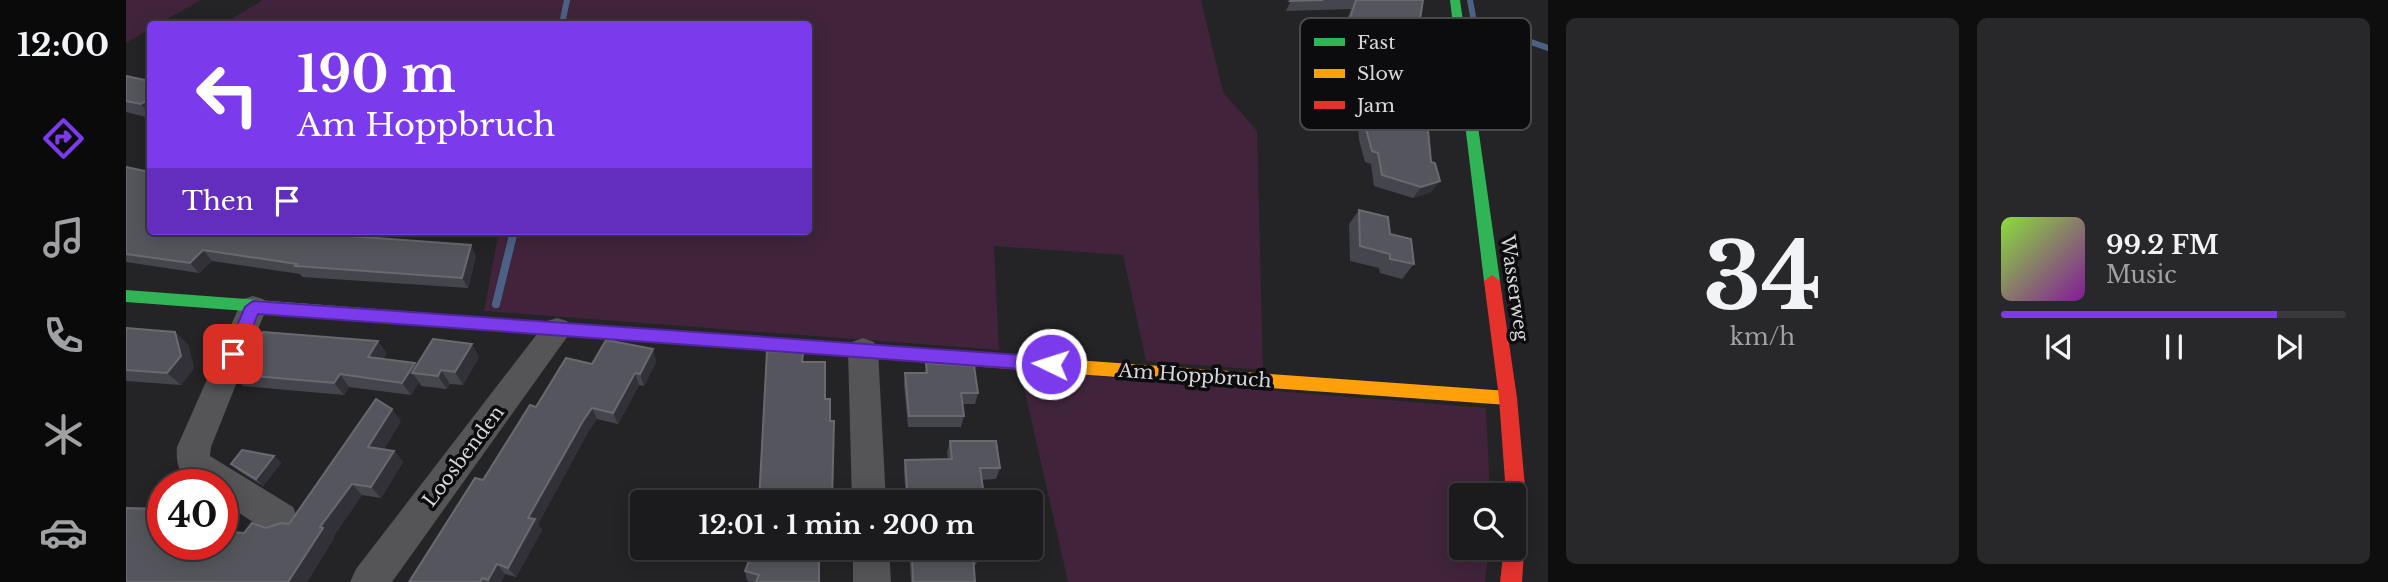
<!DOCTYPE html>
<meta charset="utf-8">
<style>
:root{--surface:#1b1a1c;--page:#282729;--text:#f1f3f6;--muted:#a0a1a3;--line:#39383b;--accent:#7c3aed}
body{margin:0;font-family:"Libre Baskerville",serif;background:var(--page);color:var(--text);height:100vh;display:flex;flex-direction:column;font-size:26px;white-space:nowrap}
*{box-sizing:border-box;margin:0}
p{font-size:23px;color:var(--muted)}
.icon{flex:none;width:38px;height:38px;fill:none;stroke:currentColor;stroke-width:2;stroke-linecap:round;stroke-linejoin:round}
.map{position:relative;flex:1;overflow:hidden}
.panel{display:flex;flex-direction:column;gap:18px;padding:18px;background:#0f0e0f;width:840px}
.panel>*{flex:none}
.guide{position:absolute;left:21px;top:21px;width:665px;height:214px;border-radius:7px;box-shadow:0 4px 18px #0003,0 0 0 2px var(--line);background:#7c3aed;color:#fff;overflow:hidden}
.buttons{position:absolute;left:1323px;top:483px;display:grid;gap:14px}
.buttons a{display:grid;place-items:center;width:77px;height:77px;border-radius:7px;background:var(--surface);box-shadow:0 4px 18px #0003,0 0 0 2px var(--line);font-size:35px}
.speed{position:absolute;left:21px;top:469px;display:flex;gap:14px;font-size:35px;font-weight:700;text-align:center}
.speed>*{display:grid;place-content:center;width:91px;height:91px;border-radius:50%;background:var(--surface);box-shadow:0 4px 18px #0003,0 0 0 2px var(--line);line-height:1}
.speed .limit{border:10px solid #d22;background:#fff;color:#111}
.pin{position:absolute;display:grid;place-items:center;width:60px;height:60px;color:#fff;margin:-30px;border-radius:14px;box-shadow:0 4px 10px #0006}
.me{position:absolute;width:77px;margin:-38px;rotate:274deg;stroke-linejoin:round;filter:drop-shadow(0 0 5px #0008)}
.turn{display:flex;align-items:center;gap:24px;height:147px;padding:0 35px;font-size:32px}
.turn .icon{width:91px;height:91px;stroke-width:2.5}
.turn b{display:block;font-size:49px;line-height:60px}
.then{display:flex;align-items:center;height:66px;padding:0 35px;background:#0003;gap:14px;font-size:26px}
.panel .widget{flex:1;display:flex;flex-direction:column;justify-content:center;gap:10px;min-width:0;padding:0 24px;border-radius:10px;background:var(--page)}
.panel .dial{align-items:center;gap:0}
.dial b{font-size:91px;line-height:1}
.song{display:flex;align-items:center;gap:21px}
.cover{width:84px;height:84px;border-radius:10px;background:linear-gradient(135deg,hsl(90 70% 55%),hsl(290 70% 35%))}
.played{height:7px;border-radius:4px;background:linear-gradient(90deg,var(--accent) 80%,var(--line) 80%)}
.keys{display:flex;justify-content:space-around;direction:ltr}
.panel .tiles{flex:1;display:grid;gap:18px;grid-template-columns:repeat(2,1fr)}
.trip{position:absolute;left:504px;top:490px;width:413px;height:70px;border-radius:7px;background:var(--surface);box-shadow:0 4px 18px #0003,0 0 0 2px var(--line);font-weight:700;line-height:70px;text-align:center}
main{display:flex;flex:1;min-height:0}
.dock{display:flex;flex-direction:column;width:126px;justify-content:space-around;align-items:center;background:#0b0a0b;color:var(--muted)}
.dock .icon{width:49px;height:49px}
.dock .selected{color:var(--accent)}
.dock b{font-size:32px;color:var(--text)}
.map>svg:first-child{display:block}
.green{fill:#41243b}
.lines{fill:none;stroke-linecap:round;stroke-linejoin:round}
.stream-far1{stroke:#4b6285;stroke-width:6}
.stream{stroke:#4b6285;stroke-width:8}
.street{fill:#555456;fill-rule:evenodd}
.fast{fill:#30b455;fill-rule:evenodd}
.slow{fill:#ff9f0a;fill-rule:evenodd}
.jam{fill:#e5322d;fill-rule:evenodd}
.wall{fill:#45454e}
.shaded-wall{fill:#313137}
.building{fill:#55555d;stroke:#696970;stroke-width:2}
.route{fill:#7c3aed;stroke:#51269a;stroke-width:2}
.labels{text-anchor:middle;stroke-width:7;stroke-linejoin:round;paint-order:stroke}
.street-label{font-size:19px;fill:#d8d8da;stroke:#0c0c0e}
.key{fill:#0c0c0e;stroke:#49494b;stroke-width:2}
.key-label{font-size:19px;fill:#d8d8da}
</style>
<main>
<nav class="dock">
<b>12:00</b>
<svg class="icon selected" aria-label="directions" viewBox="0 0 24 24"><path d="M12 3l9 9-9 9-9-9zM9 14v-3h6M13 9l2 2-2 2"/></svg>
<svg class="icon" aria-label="music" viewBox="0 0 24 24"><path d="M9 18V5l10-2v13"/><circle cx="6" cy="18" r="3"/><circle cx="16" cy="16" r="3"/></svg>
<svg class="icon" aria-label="phone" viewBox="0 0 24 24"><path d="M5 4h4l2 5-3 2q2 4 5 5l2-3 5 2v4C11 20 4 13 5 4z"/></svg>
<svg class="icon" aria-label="climate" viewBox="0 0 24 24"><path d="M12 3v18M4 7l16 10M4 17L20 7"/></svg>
<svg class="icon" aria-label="car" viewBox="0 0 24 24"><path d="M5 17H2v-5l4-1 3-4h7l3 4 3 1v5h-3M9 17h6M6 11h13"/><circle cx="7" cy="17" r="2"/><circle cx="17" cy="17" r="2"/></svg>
</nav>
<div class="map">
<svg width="1422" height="582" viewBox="0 0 1422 582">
<rect width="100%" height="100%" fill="#242325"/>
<g class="green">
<polygon points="0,0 75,0 32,24 24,24 24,29 0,43"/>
<polygon points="137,0 1075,0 1097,92 1131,131 1137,370 1020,361 997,255 868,246 873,350 358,311 373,231 682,231 682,24 97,24"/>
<polygon points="894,370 1360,408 1364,495 1335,495 1335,548 1363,548 1359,582 942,582"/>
</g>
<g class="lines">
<g class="stream-far1">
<polyline points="1344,0 1348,22 1422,48"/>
<polyline points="436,24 441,0"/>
</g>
<polyline class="stream" points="370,304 388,231"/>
<g class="street">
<path d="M127,296l10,3 4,8 -56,140 -1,9 83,51 5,12 -5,12 -13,5 -13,-5 -45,-29v-17c-28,0 -48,-4 -45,-38l62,-140 4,-8z"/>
<polygon points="431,318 441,321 446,329 441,337 266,582 224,582 230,569 421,321"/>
<polygon points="737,338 748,342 752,350 760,502 726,502 722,350 726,342"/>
<polygon points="727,548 763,548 765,582 727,582"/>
</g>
<g class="fast">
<polygon points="1324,0 1334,0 1374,281 1366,287 1358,281"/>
<polygon points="0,290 463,325 469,326 471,331 469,336 463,337 0,302"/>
</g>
<polygon class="slow" points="921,358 1382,391 1388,393 1391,398 1388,403 1382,405 921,372 915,370 912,365 915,360"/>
<g class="jam">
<polygon points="1366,275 1374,281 1391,398 1401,509 1396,582 1374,582 1378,548 1388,548 1388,495 1380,495 1373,398 1358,281"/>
<polygon points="463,325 921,358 927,360 930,365 927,370 921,372 463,337 457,336 455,331 457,326"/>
</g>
</g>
<g class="wall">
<polygon points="1165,0 1297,0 1288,58 1316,112 1309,123 1301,121 1305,162 1314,181 1305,192 1287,198 1248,186 1245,164 1239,162 1233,140 1230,101 1231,79 1228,78 1231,35 1217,31 1225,9 1160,11"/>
<polygon points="0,76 24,81 24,118 0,112"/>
<polygon points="0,167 24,231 187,231 185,233 350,256 342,288 176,277 174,274 86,261 73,273 0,262"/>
<polygon points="1233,210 1264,234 1288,264 1276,279 1254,273 1253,268 1224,261 1223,224"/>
<polygon points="0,328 49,332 62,345 68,368 55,385 0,381"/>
<polygon points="527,349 530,362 518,386 513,385 492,424 471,419 462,432 412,524 416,530 390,577 379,574 375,582 283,582 410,407 466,364"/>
<polygon points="261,353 257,359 289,363 291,365 353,357 337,385 324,384 321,389 295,386 293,382 285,395 223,387 218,395 117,386 105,374"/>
<polygon points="800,363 852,393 849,404 836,404 838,416 835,427 782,427 778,385 779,373 799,373"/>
<polygon points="275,421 258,449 268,451 277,462 255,498 236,495 207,537 208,538 181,582 0,582 37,544 118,533 163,524"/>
<polygon points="824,441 874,468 870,479 855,480 859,502 780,502 778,471 779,460 822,459 821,452"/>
<polygon points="148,456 155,463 137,486 113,471 105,464"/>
<polygon points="783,548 852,548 853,555 850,565 848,565 849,582 785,582"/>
<polygon points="619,571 693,582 626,582 621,581"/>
</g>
<g class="shaded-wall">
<polygon points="24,98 24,116 15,104"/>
<polygon points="1314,181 1305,192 1287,198 1295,187"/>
<polygon points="169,231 187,231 175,242 168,232"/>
<polygon points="345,245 350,256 342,288 336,278"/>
<polygon points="77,250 86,261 73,273 64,263"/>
<polygon points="49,332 62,345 68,368 55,385 41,373"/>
<polygon points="252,341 261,353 251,369 242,357"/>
<polygon points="346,344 353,357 337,385 329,372"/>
<polygon points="527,349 530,362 518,386 514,374"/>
<polygon points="289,363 296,374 286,373 293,382 285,395 276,383"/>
<polygon points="315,370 324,384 321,389 312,376"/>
<polygon points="509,373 513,385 492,424 487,413"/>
<polygon points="214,374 223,387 218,395 208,383"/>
<polygon points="466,408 471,419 462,432 412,524 416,530 390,577 382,568 402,518 457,421"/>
<polygon points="266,409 275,421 252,459 242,447"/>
<polygon points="268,451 277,462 255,498 245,487"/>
<polygon points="148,456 155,463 137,486 130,479"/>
<polygon points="226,484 236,495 207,537 208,538 181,582 162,582 194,527"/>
<polygon points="371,564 379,574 375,582 364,582 362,580"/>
</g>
<g class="building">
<polygon points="1165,0 1197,0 1164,1"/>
<polygon points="1230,0 1297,0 1288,58 1293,59 1294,68 1312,72 1314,85 1316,112 1300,108 1305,162 1309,163 1314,181 1295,187 1256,175 1252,153 1246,151 1240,129 1236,91 1237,68 1234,67 1236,24 1223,21"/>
<polygon points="0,76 24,81 24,98 15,104 0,101"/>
<polygon points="0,167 24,172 24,231 169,231 168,232 345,245 336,278 169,266 171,264 77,250 64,263 0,254"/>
<polygon points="1233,210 1262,217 1264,234 1285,239 1288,264 1264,259 1264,254 1234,246"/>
<polygon points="0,328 49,332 55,356 41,373 0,370"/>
<polygon points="137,332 252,341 242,357 289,363 276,383 214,374 208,383 105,374"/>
<polygon points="307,339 346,344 329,372 315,370 312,376 286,373"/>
<polygon points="480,340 527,349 514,374 509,373 487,413 466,408 457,421 402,518 409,519 382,568 371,564 362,580 356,578 354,582 283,582 349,478 357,480 404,405 410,407 440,358 466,364"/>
<polygon points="641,351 677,353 676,362 699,362 699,399 704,399 704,421 708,421 706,502 633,502"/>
<polygon points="800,363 848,366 852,393 835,393 838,416 783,416 779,373 801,373"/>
<polygon points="250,399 266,409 242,447 268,451 245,487 226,484 194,527 197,528 162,582 0,582 0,508 37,509 37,516 32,523 37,524 37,544 96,544 96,531 118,533 126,523 140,528 155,523 163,524"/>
<polygon points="824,441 870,441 874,468 854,468 859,502 782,502 779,460 826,459"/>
<polygon points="116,450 148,456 130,479 105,464"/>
<polygon points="628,548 693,548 693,582 630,582 633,575 619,571"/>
<polygon points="786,548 852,548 853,555 847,555 849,582 787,582"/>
</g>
<polygon class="route" points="127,301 925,357 931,359 934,364 931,369 925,371 132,314 113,359 101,359 99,354 119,307"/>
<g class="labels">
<g class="street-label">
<text transform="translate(1389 288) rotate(82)" y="7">Wasserweg</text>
<text transform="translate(1069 375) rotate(4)" y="7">Am Hoppbruch</text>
<text transform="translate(337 456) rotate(-53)" y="7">Loosbenden</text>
</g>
</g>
<rect x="1174" y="18" width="231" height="112" rx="10" class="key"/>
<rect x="1188" y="38" width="31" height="8" fill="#30b455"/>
<rect x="1188" y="69" width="31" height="9" fill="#ff9f0a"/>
<rect x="1188" y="101" width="31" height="8" fill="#e5322d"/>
<g class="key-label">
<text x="1231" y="49">Fast</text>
<text x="1231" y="80">Slow</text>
<text x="1231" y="112">Jam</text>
</g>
</svg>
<div class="buttons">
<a><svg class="icon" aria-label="search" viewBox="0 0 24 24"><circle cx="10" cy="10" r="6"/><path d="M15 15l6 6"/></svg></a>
</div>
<div class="speed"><div class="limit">40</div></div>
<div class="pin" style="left:107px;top:354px;background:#d93025"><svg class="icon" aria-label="arrive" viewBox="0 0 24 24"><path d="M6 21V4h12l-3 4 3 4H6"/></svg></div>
<svg class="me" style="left:925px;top:364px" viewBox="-20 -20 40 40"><circle r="17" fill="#7c3aed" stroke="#fff" stroke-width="3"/><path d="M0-11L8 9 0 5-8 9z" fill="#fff"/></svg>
<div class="trip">12:01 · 1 min · 200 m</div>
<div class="guide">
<div class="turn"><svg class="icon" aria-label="left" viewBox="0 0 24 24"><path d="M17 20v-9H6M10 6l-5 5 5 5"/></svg><div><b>190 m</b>Am Hoppbruch</div></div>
<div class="then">Then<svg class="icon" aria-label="arrive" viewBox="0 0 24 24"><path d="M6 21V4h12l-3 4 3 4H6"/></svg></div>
</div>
</div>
<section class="panel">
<div class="tiles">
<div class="widget dial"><b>34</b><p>km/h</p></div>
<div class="widget">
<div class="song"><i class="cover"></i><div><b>99.2 FM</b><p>Music</p></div></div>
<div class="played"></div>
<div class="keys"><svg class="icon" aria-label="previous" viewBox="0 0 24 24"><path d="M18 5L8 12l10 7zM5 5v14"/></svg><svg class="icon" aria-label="pause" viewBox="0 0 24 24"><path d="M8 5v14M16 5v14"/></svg><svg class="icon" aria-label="next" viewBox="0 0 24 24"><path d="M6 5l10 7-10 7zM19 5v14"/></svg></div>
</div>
</div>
</section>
</main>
